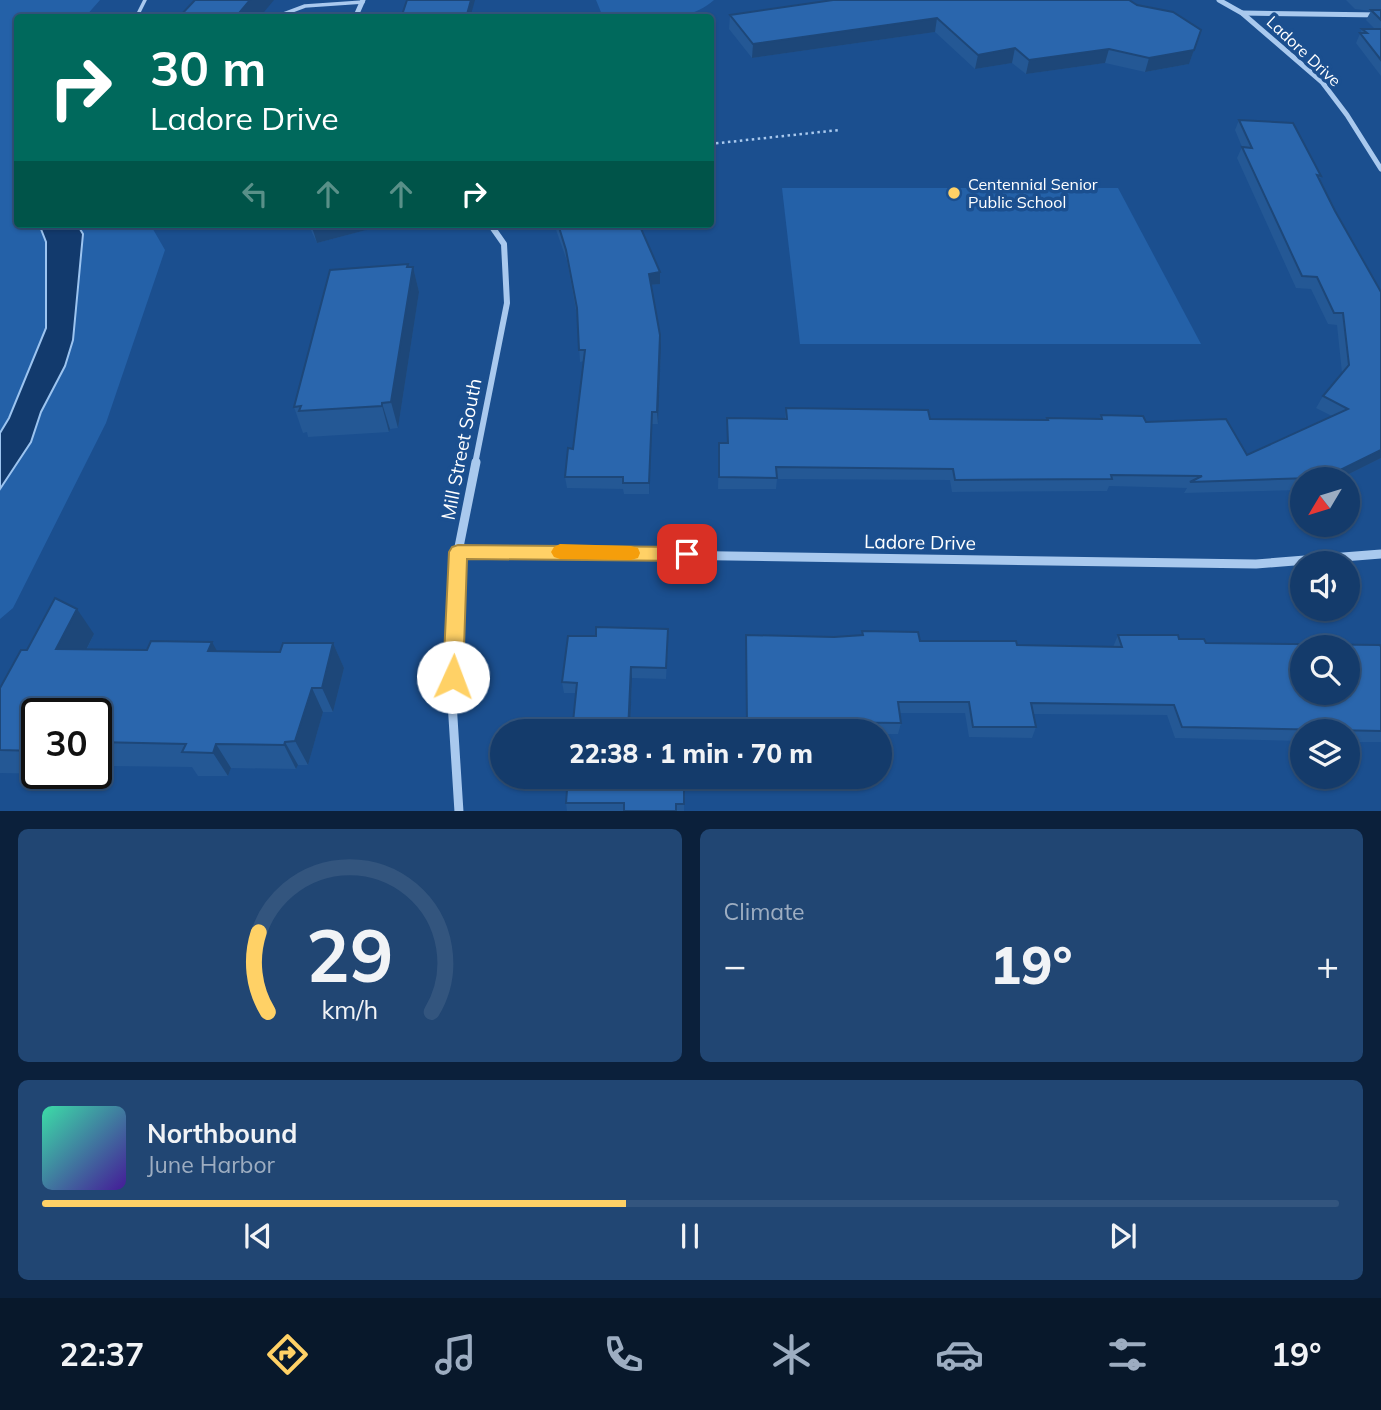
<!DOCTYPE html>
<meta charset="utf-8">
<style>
:root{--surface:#143b6b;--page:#214673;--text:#f1f3f6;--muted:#9dadc1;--line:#33557e;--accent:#ffd166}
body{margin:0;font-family:Mulish,sans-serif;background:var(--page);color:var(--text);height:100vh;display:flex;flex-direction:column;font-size:26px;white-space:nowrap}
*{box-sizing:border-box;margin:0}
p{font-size:23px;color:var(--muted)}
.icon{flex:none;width:38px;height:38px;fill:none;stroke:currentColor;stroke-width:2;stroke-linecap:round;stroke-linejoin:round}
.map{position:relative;height:811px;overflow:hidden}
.details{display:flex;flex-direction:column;gap:18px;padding:18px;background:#0b203b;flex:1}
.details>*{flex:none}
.guide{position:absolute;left:14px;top:14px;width:700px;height:214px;border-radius:7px;box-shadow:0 2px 5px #0004,0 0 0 2px var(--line);background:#00695c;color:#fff;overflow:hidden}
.needle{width:46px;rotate:232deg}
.fabs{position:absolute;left:1290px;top:467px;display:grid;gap:14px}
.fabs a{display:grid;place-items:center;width:70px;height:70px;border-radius:50%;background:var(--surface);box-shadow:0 2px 5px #0004,0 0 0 2px var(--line);font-size:35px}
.speed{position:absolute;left:21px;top:698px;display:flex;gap:14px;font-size:35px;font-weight:700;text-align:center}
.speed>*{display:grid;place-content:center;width:91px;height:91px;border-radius:50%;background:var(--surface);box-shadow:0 2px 5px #0004,0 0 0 2px var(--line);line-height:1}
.speed .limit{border:4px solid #111;border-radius:10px;background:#fff;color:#111}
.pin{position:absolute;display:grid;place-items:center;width:60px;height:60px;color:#fff;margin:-30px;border-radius:14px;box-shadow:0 4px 10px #0006}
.me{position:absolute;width:77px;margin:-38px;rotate:2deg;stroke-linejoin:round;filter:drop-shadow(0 0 5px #0008)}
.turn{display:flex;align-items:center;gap:24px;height:147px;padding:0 21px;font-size:32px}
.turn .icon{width:91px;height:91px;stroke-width:2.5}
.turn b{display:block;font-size:49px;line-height:60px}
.lanes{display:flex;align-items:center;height:66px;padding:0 21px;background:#0003;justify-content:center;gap:35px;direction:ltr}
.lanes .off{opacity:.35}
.big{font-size:52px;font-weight:800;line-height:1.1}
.details .tile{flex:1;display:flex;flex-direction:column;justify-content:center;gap:10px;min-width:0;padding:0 24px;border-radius:10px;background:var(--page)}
.details .dial{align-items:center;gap:0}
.dial svg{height:182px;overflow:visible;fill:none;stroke:var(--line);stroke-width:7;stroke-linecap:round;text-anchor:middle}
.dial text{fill:var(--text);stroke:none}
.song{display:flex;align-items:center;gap:21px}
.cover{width:84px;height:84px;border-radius:10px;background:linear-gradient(135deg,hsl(160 70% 55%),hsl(260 70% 35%))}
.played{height:7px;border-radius:4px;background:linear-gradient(90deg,var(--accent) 45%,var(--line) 45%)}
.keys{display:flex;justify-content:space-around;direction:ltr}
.heat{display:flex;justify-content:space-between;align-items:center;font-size:38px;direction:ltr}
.details .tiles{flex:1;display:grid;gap:18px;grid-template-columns:1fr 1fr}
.tile:last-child{grid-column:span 2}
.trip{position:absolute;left:490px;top:719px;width:402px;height:70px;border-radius:35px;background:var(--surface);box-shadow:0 2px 5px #0004,0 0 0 2px var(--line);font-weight:800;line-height:70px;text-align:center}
.tab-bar{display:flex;height:112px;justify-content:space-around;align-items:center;background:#08182b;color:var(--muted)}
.tab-bar .icon{width:49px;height:49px}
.tab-bar .active{color:var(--accent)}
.tab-bar b{font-size:32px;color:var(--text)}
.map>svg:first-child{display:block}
.green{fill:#2461a8}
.water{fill:#123a6d;stroke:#9cc4f0;stroke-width:2}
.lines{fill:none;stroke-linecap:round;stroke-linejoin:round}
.path{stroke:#a9c9ee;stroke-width:2.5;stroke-dasharray:2.5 3.5;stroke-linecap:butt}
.service{stroke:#a9c9ee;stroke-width:3.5}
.minor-far2{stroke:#a9c9ee;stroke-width:5}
.minor-far1{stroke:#a9c9ee;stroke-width:6}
.minor{stroke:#a9c9ee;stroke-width:9}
.wall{fill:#245895;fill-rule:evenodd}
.shaded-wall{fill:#1d4779}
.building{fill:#2a66ad;stroke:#1d4779;stroke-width:2;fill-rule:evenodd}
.route{fill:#ffd166;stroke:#a68842;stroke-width:2}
.slow{fill:#f59e0b}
.poi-dot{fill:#ffd166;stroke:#1b4f8f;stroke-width:2.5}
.labels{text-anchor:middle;stroke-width:7;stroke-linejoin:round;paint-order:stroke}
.far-street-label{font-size:16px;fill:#fff;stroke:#1b4f8f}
.far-poi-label{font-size:16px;fill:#fff;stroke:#1b4f8f;text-anchor:start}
.street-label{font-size:19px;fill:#fff;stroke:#1b4f8f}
</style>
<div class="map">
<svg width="1381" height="812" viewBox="0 0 1381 812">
<rect width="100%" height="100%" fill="#1b4f8f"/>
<g class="green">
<polygon points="0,0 100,0 85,17 18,18 18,224 150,224 165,250 106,423 13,608 0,619"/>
<path d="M596,0h118c-29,26 -74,18 -111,17z"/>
<polygon points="782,188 1118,188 1201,344 800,344"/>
</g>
<polygon class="water" points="39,224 77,224 83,234 73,340 65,366 41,412 31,442 0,489 0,433 9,418 46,328 46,242"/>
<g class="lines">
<polyline class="path" points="710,144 839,130"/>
<g class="service">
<polyline points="136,18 145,0"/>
<polyline points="273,18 305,6 363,2"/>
</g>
<g class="minor-far2">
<polyline points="1219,0 1242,13 1322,82 1347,115 1381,169"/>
<polyline points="1242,13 1381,15"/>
<polyline points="355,18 363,0"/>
</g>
<polyline class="minor-far1" points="475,464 507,303 504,244 490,224"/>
<g class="minor">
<polyline points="458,552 1256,564 1381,554"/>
<polyline points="459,812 452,702 458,552 476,462"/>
</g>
</g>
<g class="wall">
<polygon points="1346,0 1381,0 1381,76 1356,43 1362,29 1375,29 1366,20 1371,11 1355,9"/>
<polygon points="1137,5 1201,30 1189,64 1145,72 1105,63 1026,74 1012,63 975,69 935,32 752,58 729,29 730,15"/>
<polygon points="1239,120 1321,176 1319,180 1335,211 1381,292 1381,458 1337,480 1302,480 1302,490 1184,493 1187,488 1109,486 1107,491 952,492 950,480 777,479 776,489 718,489 719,443 727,443 727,418 785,419 786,408 930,419 1046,420 1047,418 1099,419 1101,415 1146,422 1247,455 1332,416 1316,408 1323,396 1342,373 1337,325 1328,324 1311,289 1296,288 1237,158 1242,147 1235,130"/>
<polygon points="308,224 389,224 317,243"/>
<polygon points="554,224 639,224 660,284 651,285 660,335 661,346 658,424 652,424 649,494 624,494 623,489 567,488 565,477 573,449 584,361 580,362 577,316 567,261"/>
<polygon points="408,267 413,267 419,292 398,428 390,429 389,432 308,437 307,432 303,433 294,407"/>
<polygon points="862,631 920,641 1017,645 1113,647 1118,635 1179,639 1206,643 1381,647 1381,742 1348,742 1348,732 1302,732 1302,741 1175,738 1167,715 1033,714 1036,727 1032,738 969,737 965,713 900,713 901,723 898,734 880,734 880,732 746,732 746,635 834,637 862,635"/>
<path d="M94,634l-7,15 193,3 53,-9 11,25 -11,44h-10l-15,53h-10l-2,4 -65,-1 -3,8h-30l-6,-9 -83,-1 -4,9 -105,-2v-85l27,-38zM37,714h59v60h-59z"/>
<polygon points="668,640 666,679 632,678 630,732 572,732 576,693 564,693 562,682"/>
<polygon points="684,777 684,811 567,811 566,803"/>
</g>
<g class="shaded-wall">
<polygon points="250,0 274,0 259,18 235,18"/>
<polygon points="471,0 475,0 470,18 466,18"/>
<polygon points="937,18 935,32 752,58 753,44"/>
<polygon points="1015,48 1012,63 975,69 978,55"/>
<polygon points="1109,49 1105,63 1026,74 1029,60"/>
<polygon points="1194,50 1189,64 1145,72 1149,58"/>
<polygon points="311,224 389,224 317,243"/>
<polygon points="408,264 411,279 413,267 419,292 398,428 391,402"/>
<polygon points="660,272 660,284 649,285 649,274"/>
<polygon points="660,335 661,346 658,424 657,412"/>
<polygon points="382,403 390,429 389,432 382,406"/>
<polygon points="652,412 652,424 649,494 649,483"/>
<polygon points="1381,450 1381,458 1337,480 1320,480"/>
<polygon points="77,609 94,634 74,674 56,649"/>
<polygon points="212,642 226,667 208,651"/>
<polygon points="333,643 344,668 333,712 322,688"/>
<polygon points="631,667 632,678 630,732 628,732"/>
<polygon points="312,688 323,712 308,765 295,741"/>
<polygon points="285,742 298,765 296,769 284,745"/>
<polygon points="216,744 231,768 228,776 213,753"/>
<polygon points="96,750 109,766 105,775 96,764"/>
</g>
<g class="building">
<polygon points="195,0 250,0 235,18 178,18"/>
<polygon points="407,0 471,0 466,18 404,18 403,12"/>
<polygon points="833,0 1129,0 1137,5 1173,12 1201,30 1194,50 1149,58 1109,49 1029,60 1015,48 978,55 937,18 753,44 730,15"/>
<polygon points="1371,10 1381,10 1381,20"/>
<polygon points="1362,29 1381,29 1381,60 1360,33 1367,33"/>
<polygon points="1239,120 1293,123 1321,176 1317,175 1335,211 1381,292 1381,450 1320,480 1313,480 1311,478 1190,482 1202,476 1111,475 1112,479 955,480 953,469 776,467 777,478 719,477 719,443 728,443 727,418 787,419 786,408 928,410 930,419 1048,420 1047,418 1102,419 1101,415 1143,416 1146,422 1226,419 1247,455 1348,409 1323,396 1349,365 1343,313 1334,313 1317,277 1302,276 1242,147 1252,148"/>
<polygon points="558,224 639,224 660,272 649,274 660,335 657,412 652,412 649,483 623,483 623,477 565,477 568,448 573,449 585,350 579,350 577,308 566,250"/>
<polygon points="408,264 407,267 413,267 391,402 382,403 382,406 299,411 301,406 294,407 330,270"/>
<polygon points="55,598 77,609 56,649 147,650 151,641 212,642 208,651 280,652 283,643 333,643 322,688 312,688 295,741 285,742 284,745 216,744 213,753 182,752 186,744 96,742 96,714 37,714 37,751 0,750 0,688 21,650 27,650"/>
<polygon points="596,627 668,629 666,668 631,667 628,732 572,732 577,683 562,682 568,636 596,636"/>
<path d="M862,631l56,1 2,9h96l1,4 105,2 -4,-12h60l1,4h25l2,4 174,2 1,2v84l-199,-4 -8,-22 -143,-2 5,24h-63l-4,-25h-71l3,21 -97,-1 1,4 -58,-1 -1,-90 88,2 29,-2zM1302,648h46v45h-46z"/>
<polygon points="568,777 684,777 684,804 676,804 676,811 624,811 624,803 566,803"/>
</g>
<polygon class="route" points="458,545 687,547 693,549 696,554 693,559 687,561 467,559 463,677 460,683 453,686 446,683 443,677 449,552 452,547"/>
<polygon class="slow" points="560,544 631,546 638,548 640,553 638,558 631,560 560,559 554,557 551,552 554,547"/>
<circle class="poi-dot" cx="954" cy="193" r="7"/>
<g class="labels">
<g class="far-street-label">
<text transform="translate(1304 51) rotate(43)" y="6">Ladore Drive</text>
</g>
<g class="far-poi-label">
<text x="968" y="190">Centennial Senior<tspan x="968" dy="18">Public School</tspan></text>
</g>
<g class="street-label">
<text transform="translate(461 449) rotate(-79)" y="7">Mill Street South</text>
<text transform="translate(920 542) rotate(1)" y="7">Ladore Drive</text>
</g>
</g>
</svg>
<div class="fabs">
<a><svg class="needle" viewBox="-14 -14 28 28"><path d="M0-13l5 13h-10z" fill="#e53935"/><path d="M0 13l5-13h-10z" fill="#9dadc1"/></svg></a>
<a><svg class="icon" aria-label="sound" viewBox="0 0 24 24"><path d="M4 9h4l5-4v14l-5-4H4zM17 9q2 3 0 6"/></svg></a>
<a><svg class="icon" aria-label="search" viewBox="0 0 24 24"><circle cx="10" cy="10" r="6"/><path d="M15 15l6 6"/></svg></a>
<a><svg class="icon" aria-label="layers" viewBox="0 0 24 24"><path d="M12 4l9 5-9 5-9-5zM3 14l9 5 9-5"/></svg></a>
</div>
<div class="speed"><div class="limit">30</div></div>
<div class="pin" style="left:687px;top:554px;background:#d93025"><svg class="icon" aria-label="arrive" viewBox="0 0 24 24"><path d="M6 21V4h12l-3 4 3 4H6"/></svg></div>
<svg class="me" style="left:453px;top:677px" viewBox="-20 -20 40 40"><circle r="19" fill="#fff"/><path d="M0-13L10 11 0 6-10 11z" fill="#ffd166"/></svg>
<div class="trip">22:38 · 1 min · 70 m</div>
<div class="guide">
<div class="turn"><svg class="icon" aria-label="right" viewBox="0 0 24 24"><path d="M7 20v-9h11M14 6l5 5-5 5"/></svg><div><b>30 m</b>Ladore Drive</div></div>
<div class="lanes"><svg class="icon off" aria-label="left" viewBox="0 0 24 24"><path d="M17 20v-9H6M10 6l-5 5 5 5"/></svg><svg class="icon off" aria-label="ahead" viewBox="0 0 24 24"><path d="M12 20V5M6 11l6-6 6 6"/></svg><svg class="icon off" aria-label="ahead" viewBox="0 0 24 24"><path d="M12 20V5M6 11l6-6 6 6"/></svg><svg class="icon" aria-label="right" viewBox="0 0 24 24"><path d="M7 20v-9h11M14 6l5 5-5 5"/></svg></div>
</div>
</div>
<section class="details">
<div class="tiles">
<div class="tile dial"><svg viewBox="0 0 100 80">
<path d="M14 69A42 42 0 1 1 86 69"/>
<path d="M14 69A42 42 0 0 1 10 34" stroke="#ffd166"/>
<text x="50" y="56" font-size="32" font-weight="700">29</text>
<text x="50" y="72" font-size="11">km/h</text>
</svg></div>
<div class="tile"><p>Climate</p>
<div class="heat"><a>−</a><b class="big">19°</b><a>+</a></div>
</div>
<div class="tile">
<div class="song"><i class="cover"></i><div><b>Northbound</b><p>June Harbor</p></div></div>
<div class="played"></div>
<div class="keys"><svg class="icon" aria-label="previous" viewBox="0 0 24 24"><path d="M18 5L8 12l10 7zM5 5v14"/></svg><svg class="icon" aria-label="pause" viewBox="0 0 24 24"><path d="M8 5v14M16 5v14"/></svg><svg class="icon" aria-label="next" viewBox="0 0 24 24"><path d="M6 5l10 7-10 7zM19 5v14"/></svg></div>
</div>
</div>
</section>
<nav class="tab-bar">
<b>22:37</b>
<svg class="icon active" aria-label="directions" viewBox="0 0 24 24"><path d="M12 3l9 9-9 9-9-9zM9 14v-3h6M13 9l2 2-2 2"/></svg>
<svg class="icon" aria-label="music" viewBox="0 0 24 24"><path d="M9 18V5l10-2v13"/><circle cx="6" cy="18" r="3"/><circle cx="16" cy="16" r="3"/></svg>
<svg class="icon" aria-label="phone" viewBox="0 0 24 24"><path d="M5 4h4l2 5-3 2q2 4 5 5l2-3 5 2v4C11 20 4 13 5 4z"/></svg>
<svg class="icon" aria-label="climate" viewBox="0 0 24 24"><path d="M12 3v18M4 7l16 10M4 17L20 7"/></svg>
<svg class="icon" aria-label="car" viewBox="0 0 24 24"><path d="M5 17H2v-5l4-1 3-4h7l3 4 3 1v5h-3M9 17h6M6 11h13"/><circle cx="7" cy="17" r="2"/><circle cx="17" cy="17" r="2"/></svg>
<svg class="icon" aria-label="filters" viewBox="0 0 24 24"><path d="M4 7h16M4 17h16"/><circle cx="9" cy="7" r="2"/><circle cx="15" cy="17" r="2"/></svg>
<b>19°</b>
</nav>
